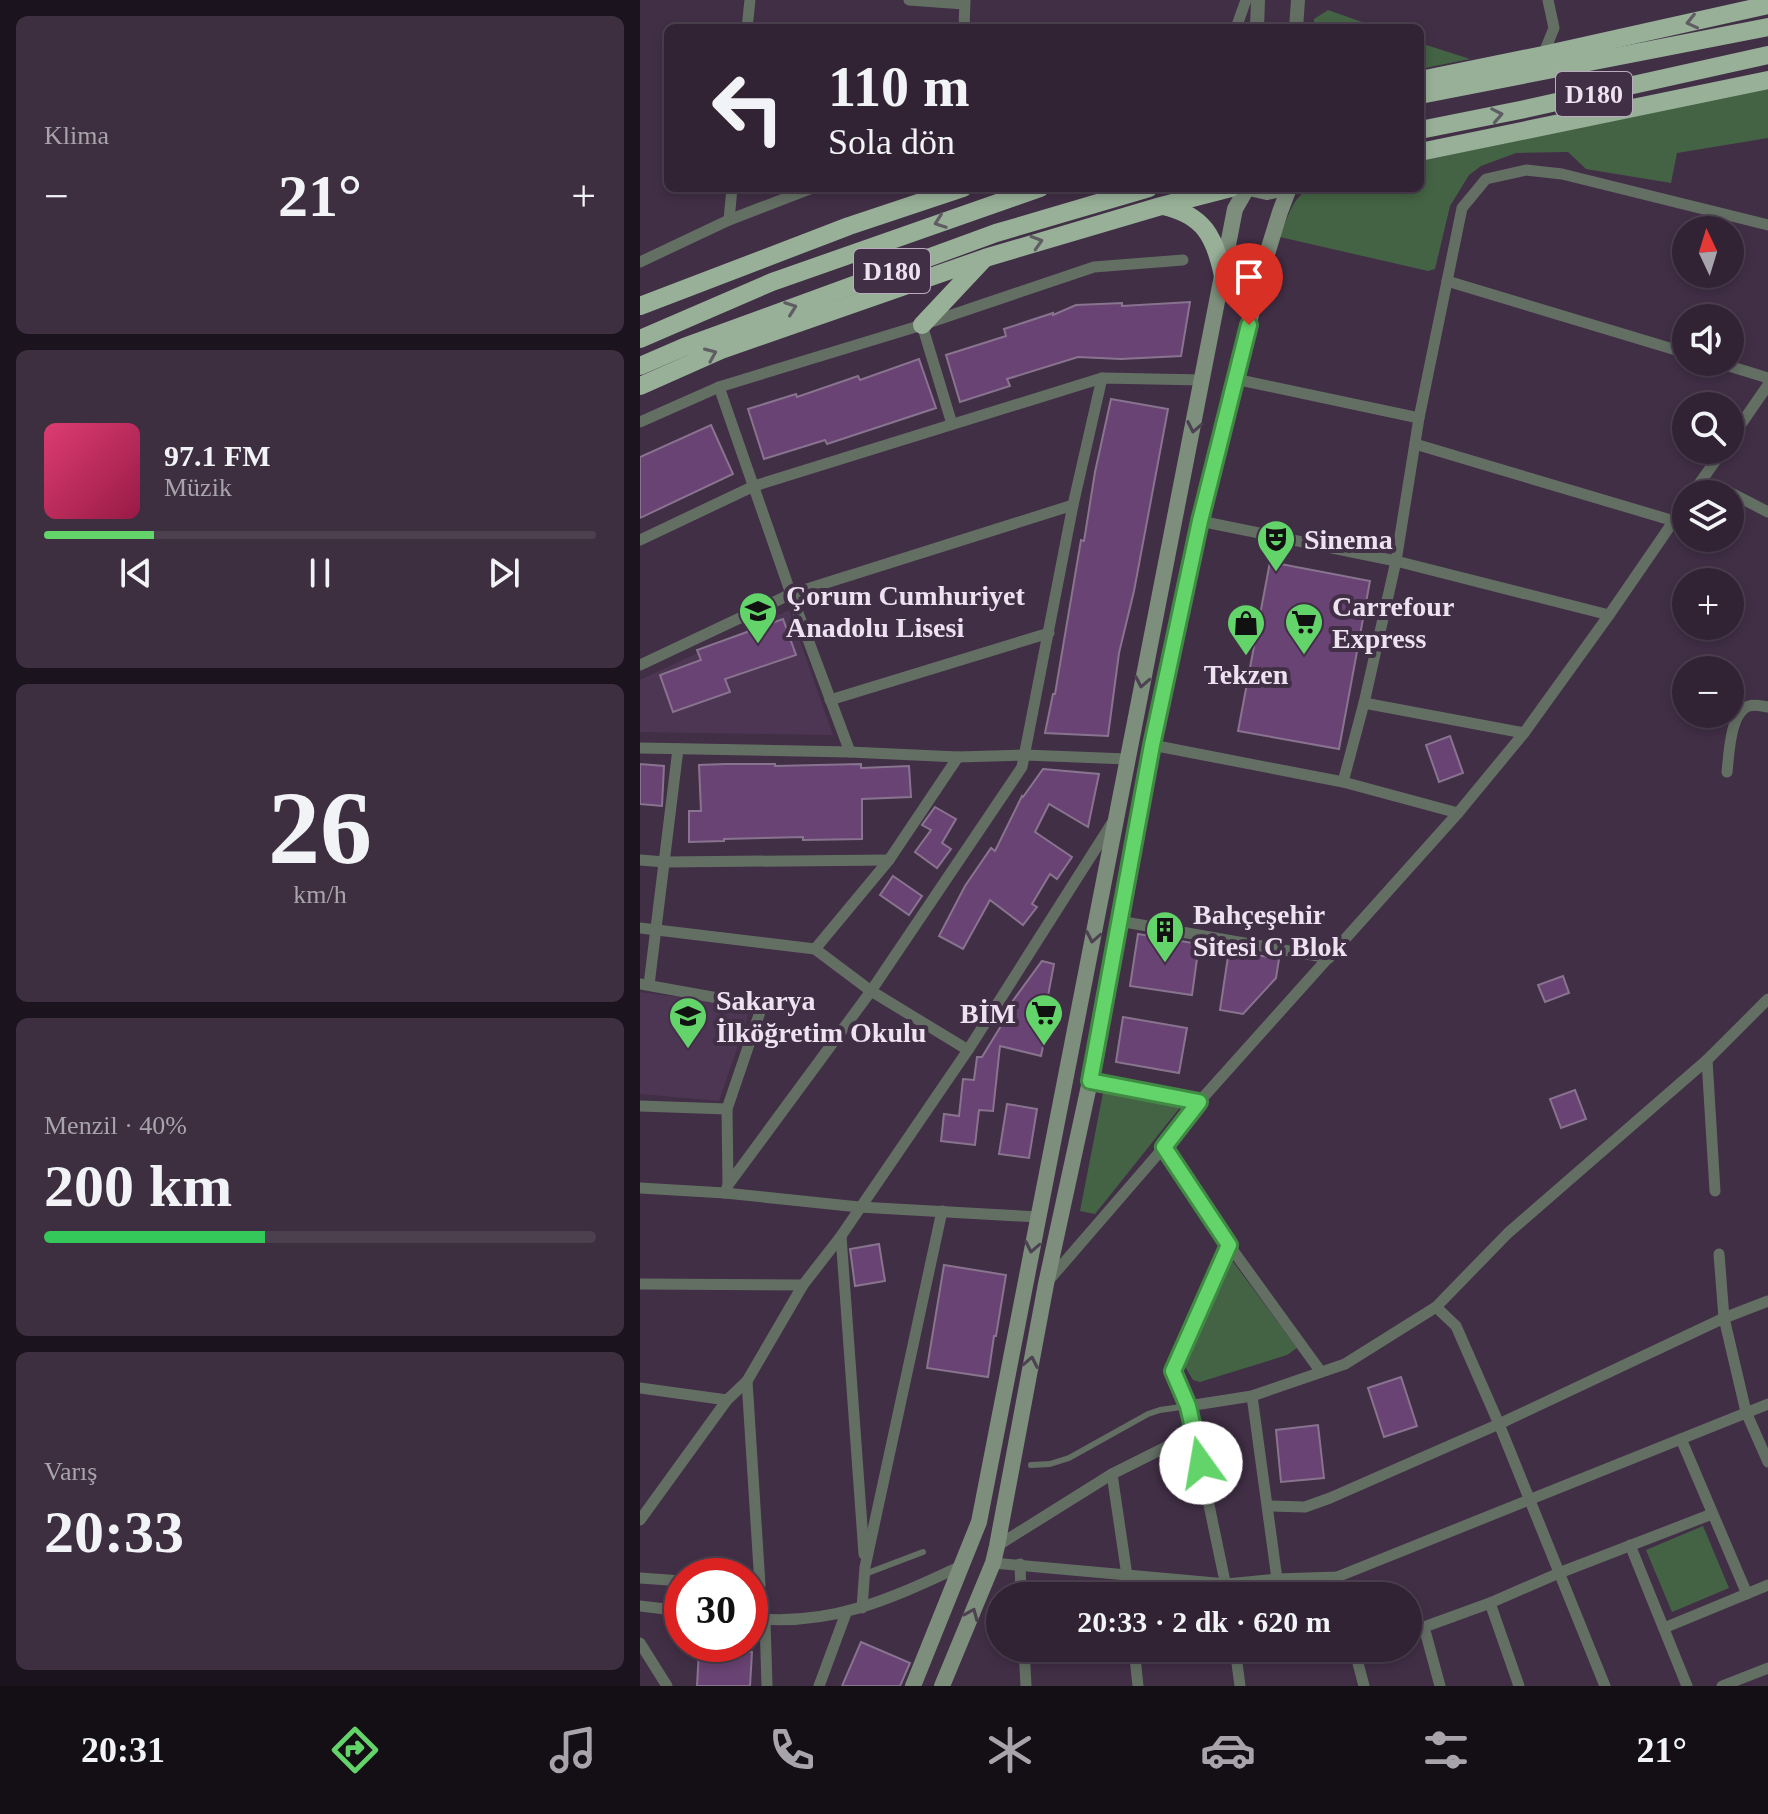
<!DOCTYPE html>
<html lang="tr">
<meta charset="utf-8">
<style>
:root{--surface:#312334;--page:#3d2f40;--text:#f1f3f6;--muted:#a8a4ac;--line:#4c404f;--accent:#62d469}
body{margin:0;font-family:"Times New Roman",serif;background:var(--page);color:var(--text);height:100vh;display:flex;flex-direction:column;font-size:30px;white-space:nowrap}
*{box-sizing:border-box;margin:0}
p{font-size:26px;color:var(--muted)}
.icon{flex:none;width:44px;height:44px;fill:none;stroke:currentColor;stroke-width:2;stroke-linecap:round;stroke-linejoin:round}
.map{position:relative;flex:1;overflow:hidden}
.drawer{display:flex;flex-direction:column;gap:16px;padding:16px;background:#1b131d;width:640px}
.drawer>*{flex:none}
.banner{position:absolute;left:24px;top:24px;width:760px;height:168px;border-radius:12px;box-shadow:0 4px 12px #0003,0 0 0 2px var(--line);background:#312334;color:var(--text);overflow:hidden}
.needle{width:52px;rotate:356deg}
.fabs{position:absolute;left:1032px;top:216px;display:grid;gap:16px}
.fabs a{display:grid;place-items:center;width:72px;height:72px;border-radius:50%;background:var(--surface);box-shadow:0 4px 12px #0003,0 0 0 2px var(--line);font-size:40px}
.speed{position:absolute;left:24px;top:1558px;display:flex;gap:16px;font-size:40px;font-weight:700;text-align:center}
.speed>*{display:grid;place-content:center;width:104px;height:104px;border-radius:50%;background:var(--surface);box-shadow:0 4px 12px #0003,0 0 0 2px var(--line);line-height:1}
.speed .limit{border:12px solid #d22;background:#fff;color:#111}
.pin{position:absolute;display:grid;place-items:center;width:68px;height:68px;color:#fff;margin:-82px -34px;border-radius:50% 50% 50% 0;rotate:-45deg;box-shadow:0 0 8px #0007}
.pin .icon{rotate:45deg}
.me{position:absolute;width:88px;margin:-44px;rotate:347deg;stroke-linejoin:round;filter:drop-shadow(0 0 6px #0008)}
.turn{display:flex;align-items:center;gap:28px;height:168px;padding:0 32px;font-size:36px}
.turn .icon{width:104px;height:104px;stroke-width:2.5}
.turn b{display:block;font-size:56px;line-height:68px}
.big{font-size:60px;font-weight:800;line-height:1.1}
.drawer .tile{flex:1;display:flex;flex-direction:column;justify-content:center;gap:12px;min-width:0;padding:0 28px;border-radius:12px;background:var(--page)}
.drawer .dial{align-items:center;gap:0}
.dial b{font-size:104px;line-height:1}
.song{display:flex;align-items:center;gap:24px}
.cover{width:96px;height:96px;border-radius:12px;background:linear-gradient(135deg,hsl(340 70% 55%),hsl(340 70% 35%))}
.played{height:8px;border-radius:4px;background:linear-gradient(90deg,var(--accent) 20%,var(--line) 20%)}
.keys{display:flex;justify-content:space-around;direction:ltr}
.heat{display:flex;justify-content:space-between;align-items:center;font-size:44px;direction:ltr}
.charge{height:12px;border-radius:6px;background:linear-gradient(90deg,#34c759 40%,var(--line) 0)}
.trip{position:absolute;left:346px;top:1582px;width:436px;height:80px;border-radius:40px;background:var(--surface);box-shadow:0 4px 12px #0003,0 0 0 2px var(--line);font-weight:800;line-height:80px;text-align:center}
.dock{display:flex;height:128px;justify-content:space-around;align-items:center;background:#140e15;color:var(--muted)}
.dock .icon{width:56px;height:56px}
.dock .active{color:var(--accent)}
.dock b{font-size:36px;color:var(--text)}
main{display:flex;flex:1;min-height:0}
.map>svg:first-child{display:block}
.built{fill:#4d3654}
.green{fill:#446344}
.building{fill:#694373;stroke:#89748f;stroke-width:2}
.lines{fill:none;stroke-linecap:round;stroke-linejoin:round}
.service{stroke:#646f64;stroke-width:6}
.minor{stroke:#646f64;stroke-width:11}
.tertiary{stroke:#646f64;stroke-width:14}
.secondary{stroke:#7d8e7c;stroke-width:16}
.trunk{stroke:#98b098;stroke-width:18}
.oneway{stroke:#5f5c63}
.oneway2{stroke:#4d4251}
.route-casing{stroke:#408a44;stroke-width:20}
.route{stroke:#62d469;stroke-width:14}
.labels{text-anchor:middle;stroke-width:8;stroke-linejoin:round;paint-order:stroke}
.shield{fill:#412f46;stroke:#baacbe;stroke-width:2}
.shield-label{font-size:26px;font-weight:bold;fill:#eee2f1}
.poi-label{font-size:28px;font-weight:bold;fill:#eee2f1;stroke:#412f46;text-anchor:start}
</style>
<main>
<section class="drawer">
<div class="tile"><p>Klima</p>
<div class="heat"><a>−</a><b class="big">21°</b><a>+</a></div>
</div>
<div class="tile">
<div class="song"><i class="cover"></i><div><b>97.1 FM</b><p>Müzik</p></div></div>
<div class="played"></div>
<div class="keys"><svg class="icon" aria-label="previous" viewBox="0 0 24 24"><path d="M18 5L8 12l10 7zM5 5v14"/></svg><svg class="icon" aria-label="pause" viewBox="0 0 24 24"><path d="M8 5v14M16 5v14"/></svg><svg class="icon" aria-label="next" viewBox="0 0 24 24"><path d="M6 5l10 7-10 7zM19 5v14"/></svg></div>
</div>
<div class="tile dial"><b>26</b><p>km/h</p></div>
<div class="tile"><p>Menzil · 40%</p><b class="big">200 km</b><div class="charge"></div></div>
<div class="tile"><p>Varış</p><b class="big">20:33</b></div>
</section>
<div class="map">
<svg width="1128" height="1686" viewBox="0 0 1128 1686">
<rect width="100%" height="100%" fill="#412f46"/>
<g class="built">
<polygon points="149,610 193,735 0,732 0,680"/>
<polygon points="0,992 111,1007 79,1101 0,1094"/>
</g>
<g class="green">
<polygon points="688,10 739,28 674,28 674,19"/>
<polygon points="780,43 830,59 780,69"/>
<path d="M1128,88v50l-91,15 -6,30 -85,-14 -18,-17 -52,1 -35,13 -12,9 -19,31 -15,63 -7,2 -148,-34c7,-17 12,-41 31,-49h109v-27z"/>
<polygon points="464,1088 542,1105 455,1214 440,1211"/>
<polygon points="591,1259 657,1348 647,1355 560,1382 553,1380 544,1365 587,1264"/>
<polygon points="1063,1526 1089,1588 1032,1612 1006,1550"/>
</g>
<g class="building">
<polygon points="550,302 541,356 481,359 438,357 367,379 370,386 320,402 306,355 366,336 364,329 413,313 413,315 436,305 482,303 482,306"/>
<polygon points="279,359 296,408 187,444 185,440 124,459 108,409 156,394 157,397 218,376 220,380"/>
<polygon points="471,399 528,409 494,591 479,653 468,736 405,733 413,694 415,694 441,540 444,541 455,472"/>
<polygon points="71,425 93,474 0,518 0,457"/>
<polygon points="630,562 730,581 699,749 598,731"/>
<polygon points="143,619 156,655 85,679 90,692 33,712 20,675 61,660 57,650"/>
<polygon points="810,736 823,773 799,782 786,745"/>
<polygon points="0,764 24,766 22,806 0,804"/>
<polygon points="85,764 135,764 135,766 221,764 221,768 269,766 271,797 222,799 222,839 163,840 163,837 84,839 84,841 49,842 49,811 61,811 59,765"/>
<polygon points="403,769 459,774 448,827 409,804 395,832 432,857 417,879 410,874 392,904 397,907 383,925 350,900 323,949 299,936 325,886 351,848 355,851 382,796 383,797"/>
<polygon points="295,807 316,819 302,843 311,849 297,868 275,852 291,830 282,825"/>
<polygon points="253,876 282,896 269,915 240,895"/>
<polygon points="498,934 559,944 552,995 490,986"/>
<polygon points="589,950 639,959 636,978 603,1014 580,1010"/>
<polygon points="402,961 414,964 404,1017 409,1018 401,1056 360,1046 353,1111 339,1110 335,1145 301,1141 304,1114 319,1116 323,1079 334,1080 337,1057 342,1057 375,1003 372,1002"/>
<polygon points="923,976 929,993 905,1002 898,985"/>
<polygon points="483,1017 547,1028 539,1073 476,1062"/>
<polygon points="935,1090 946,1119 921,1128 910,1099"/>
<polygon points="367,1104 397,1109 389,1158 359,1154"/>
<polygon points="239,1244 245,1281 215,1286 210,1249"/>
<polygon points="304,1265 366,1275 356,1336 354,1336 348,1377 287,1368"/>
<polygon points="761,1377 777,1426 744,1437 728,1388"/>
<polygon points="678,1425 684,1478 641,1482 636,1430"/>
<polygon points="221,1642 270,1663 260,1686 202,1686"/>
<polygon points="59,1650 112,1652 110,1686 57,1686"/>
</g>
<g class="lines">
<g class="service">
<polyline points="391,1465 410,1464 429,1458 508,1414 520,1410 548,1406"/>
<polyline points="225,1574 283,1552"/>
</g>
<g class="minor">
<polyline points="269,0 324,4"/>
<polyline points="107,28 110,0"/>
<polyline points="324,28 325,0"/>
<polyline points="596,28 606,0"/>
<polyline points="903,55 914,28 908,0"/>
<polyline points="89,220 92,188"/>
<polyline points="0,262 89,220 172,188"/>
<polyline points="807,281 1046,353"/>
<polyline points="282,325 312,424"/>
<polyline points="1076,362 1128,378"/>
<polyline points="595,379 779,418"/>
<polyline points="79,387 151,594 210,752"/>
<polyline points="0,422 79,387 282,325 454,267 543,260"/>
<polyline points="1090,440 1128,385"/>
<polyline points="775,444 1034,521"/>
<polyline points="1059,485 1089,492 1128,512"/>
<polyline points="1052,494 1083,450"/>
<polyline points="560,521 756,561 969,615"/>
<polyline points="0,540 114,486 462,378 563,380"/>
<polyline points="0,665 151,594 433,505"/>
<polyline points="190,700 409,633"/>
<polyline points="724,703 884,733"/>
<polyline points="512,745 703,782 818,813"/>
<polyline points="0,748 210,752 318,757 385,755 487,759"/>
<path d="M1087,772c2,-17 3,-60 22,-66 6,-2 12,0 19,1"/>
<polyline points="703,782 724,703 756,561 779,418 822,208 846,179 886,170 922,174 1128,225"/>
<polyline points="0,860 25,862 249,860"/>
<polyline points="479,921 689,958"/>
<polyline points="0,928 175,949 231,991 328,1050"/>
<polyline points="175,949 249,860 318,757"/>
<polyline points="0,984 122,1006 87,1109 88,1185"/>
<polyline points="9,985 38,749"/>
<polyline points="1067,1060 1075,1191"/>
<polyline points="450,1081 559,1102"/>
<polyline points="0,1106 87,1109"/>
<polyline points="524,1147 589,1245 681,1372"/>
<polyline points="0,1188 85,1193 219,1207 398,1217"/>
<polyline points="85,1193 88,1185 231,991 382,767 433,505 462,378"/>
<polyline points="201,1236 224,1554"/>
<polyline points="1079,1254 1084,1318 1106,1412 1128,1462"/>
<polyline points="409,1280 524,1147 559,1102 818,813 884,733 969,615 1046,503"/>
<polyline points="0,1284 163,1285"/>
<polyline points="796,1307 816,1326 859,1424 965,1686"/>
<polyline points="107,1381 120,1585 110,1585"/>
<polyline points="0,1388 87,1400"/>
<polyline points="612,1396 637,1579"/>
<polyline points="548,1406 612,1396 705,1364 796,1307 868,1233 1067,1060 1128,999"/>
<polyline points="1041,1439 1107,1594"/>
<polyline points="472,1474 490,1596"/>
<polyline points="629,1506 665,1507 690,1498 859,1424 1084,1318 1128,1301"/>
<polyline points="0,1520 87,1400 107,1381 163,1285 201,1236 328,1050 472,823"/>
<polyline points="990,1545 1047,1686"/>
<polyline points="357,1546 472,1474 554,1433"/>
<polyline points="353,1563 587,1584 637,1579 697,1577 1128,1404"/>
<polyline points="380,1564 381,1596"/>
<polyline points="697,1577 701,1596"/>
<polyline points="0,1578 42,1581"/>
<polyline points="588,1596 554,1433 548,1406 533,1371 589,1245"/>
<polyline points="850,1603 879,1686"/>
<polyline points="0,1606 42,1611"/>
<polyline points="222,1608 225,1567 302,1211"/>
<path d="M110,1618c81,9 140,-19 211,-52"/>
<polyline points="125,1620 127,1686"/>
<polyline points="1024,1628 1128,1585"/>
<polyline points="0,1643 27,1686"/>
<polyline points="384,1648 386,1686"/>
<polyline points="494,1648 498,1686"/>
<polyline points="595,1648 600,1686"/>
<polyline points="714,1648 724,1686"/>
<polyline points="179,1686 206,1613"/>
<polyline points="800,1686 784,1627 850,1603 919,1573 1072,1514"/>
<polyline points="1082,1686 1128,1668"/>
</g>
<g class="tertiary">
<polyline points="617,28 618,0"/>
<polyline points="656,28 658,0"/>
</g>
<g class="secondary">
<polyline points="609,188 627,192 645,188"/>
<polyline points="273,1686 339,1522 595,209 607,188"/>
<polyline points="302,1686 353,1563 357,1546 406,1284 450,1081 512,745 560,521 622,270 640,212 649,188"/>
</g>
<g class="trunk">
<polyline points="780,80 903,55 1128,5"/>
<polyline points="780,95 1128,27"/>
<polyline points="780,130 885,109 1128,55"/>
<polyline points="780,152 1128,80"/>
<path d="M523,206c41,9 52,31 60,70"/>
<polyline points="0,306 209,226 323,188"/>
<polyline points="282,325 343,260"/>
<polyline points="0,339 132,282 400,188"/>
<polyline points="0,366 44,347 356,233 509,188"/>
<polyline points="0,386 81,350 345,258 521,206 591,188"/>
</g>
</g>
<defs><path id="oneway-chevron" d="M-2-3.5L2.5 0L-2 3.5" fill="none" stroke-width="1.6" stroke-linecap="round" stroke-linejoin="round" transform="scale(2)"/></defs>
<g class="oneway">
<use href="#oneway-chevron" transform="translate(1052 22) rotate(167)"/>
<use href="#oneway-chevron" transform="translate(857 115) rotate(-11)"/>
<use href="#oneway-chevron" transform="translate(300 222) rotate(160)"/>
<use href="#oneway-chevron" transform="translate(397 242) rotate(-17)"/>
<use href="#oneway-chevron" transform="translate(151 308) rotate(-20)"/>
<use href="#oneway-chevron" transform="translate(71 354) rotate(-23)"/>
</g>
<g class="oneway2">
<use href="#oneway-chevron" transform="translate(554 427) rotate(101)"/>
<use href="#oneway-chevron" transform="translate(502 682) rotate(101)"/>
<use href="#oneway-chevron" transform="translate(453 937) rotate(101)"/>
<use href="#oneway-chevron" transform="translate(392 1247) rotate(101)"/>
<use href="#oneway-chevron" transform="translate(391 1362) rotate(-79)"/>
<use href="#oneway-chevron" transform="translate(332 1614) rotate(-67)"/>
</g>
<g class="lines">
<g class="route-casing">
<polyline id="route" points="561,1463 548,1406 533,1371 589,1245 524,1147 559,1102 450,1081 512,745 560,521 609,325"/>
</g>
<use href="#route" class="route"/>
</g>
<defs>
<g id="theatre-pin" transform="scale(2)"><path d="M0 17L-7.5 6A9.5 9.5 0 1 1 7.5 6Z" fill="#62d469" stroke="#412f46"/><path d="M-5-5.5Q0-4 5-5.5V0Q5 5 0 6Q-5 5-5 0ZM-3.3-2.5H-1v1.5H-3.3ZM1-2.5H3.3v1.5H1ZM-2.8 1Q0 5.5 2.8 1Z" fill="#111"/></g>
<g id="school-pin" transform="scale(2)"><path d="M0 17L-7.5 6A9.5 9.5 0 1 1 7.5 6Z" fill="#62d469" stroke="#412f46"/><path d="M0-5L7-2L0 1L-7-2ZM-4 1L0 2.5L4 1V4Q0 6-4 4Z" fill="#111"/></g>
<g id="supermarket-pin" transform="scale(2)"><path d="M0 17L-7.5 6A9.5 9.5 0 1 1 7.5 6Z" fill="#62d469" stroke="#412f46"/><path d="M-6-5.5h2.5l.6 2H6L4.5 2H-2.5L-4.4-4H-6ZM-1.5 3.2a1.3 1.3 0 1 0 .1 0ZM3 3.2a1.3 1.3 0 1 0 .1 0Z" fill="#111"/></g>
<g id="shop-pin" transform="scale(2)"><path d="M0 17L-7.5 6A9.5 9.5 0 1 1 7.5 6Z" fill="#62d469" stroke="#412f46"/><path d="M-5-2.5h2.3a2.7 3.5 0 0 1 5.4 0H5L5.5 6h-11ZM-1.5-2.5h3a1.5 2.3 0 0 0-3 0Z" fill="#111"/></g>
<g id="building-pin" transform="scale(2)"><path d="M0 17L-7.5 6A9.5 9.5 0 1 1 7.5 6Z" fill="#62d469" stroke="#412f46"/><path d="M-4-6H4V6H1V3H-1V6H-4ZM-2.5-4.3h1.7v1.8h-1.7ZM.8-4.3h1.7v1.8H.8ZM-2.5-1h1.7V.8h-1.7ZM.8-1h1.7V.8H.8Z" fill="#111"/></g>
</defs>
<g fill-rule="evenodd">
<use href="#theatre-pin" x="636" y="539"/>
<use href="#school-pin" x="118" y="611"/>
<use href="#supermarket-pin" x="664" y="622"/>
<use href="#shop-pin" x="606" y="623"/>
<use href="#building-pin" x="525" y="930"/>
<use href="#supermarket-pin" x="404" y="1013"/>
<use href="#school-pin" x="48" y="1016"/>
</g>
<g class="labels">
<g class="shield">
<rect x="916" y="72" width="76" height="44" rx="6"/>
<rect x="214" y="249" width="76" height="44" rx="6"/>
</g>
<g class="shield-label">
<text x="954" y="103">D180</text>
<text x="252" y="280">D180</text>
</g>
<g class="poi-label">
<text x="664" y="549">Sinema</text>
<text x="146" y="605">Çorum Cumhuriyet<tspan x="146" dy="32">Anadolu Lisesi</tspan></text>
<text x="692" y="616">Carrefour<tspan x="692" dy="32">Express</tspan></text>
<text x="606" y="684" text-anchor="middle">Tekzen</text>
<text x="553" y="924">Bahçeşehir<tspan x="553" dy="32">Sitesi C Blok</tspan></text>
<text x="76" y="1010">Sakarya<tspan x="76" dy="32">İlköğretim Okulu</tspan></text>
<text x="376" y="1023" text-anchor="end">BİM</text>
</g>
</g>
</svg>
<div class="fabs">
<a><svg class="needle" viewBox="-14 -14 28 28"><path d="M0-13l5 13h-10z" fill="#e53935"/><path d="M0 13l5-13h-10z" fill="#a8a4ac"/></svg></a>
<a><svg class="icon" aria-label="sound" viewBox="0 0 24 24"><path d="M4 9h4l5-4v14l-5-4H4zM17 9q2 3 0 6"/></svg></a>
<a><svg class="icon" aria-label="search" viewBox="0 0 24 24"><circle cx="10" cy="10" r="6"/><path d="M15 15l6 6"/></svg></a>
<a><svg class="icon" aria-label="layers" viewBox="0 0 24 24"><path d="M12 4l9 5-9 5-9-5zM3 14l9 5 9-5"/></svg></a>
<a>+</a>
<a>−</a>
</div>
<div class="speed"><div class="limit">30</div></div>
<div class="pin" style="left:609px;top:325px;background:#d93025"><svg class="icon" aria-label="arrive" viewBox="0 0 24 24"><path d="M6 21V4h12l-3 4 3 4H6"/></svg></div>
<svg class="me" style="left:561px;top:1463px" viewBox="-20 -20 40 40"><circle r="19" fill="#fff"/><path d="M0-13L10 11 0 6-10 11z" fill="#62d469"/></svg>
<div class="trip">20:33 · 2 dk · 620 m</div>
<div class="banner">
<div class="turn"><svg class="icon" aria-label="left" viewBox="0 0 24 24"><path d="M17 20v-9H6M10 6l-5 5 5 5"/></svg><div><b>110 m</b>Sola dön</div></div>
</div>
</div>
</main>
<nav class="dock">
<b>20:31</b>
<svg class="icon active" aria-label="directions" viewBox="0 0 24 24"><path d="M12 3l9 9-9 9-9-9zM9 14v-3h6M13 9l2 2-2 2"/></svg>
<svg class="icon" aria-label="music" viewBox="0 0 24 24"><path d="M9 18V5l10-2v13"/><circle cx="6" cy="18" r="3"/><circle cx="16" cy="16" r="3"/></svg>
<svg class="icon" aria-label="phone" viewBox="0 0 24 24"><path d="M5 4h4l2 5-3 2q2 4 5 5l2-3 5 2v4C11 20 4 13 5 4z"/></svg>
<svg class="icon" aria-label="climate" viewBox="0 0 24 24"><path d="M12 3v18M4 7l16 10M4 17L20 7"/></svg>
<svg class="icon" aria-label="car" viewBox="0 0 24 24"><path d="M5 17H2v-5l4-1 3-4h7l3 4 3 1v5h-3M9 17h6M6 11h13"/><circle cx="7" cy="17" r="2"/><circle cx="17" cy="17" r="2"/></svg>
<svg class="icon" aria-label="filters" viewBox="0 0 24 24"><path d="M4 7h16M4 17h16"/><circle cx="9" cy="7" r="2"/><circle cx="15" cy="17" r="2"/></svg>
<b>21°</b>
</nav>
